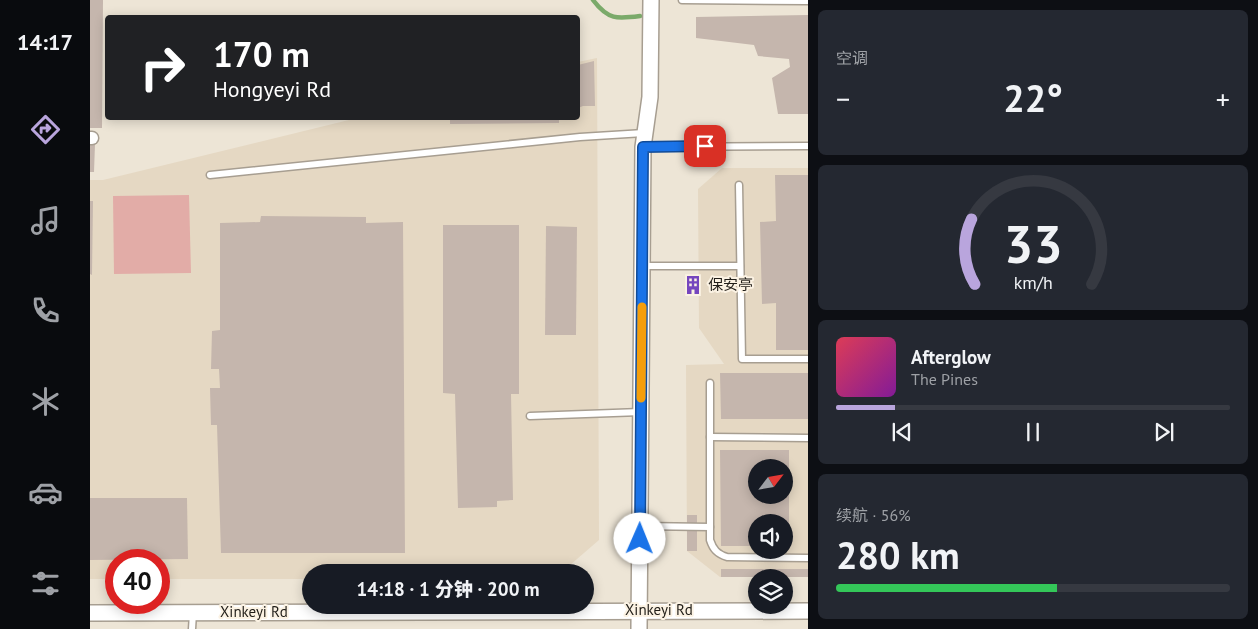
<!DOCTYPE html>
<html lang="zh">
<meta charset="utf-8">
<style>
:root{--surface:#171b24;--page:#242831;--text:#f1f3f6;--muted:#9ea1a6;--line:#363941;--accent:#b9a5dd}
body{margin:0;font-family:"PT Sans","Noto Sans SC",sans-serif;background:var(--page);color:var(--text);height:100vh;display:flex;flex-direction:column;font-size:19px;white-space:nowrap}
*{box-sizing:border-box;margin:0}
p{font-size:16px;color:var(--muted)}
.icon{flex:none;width:28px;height:28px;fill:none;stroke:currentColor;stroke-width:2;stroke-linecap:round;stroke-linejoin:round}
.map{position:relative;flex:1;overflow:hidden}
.sheet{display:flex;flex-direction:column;gap:10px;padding:10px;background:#0d0f14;width:450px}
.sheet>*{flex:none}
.top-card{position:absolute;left:15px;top:15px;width:475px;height:105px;border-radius:5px;box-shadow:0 2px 12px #0003;background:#202124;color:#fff;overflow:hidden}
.needle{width:32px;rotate:59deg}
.controls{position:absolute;left:658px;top:459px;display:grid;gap:10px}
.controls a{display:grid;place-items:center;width:45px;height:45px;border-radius:50%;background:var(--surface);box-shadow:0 2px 12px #0003;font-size:25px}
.speed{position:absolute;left:15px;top:549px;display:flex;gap:10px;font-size:25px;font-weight:700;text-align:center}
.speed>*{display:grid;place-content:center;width:65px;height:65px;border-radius:50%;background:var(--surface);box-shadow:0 2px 12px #0003;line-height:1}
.speed .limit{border:8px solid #d22;background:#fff;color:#111}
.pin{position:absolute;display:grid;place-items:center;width:42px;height:42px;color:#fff;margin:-21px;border-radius:10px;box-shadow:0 2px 8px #0006}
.me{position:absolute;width:55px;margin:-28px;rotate:1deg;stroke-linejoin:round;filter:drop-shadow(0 0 4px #0008)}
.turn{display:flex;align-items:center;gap:18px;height:105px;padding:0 25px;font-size:22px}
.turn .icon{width:65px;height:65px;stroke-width:2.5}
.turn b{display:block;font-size:35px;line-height:42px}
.big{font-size:38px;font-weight:800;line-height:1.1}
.sheet .tile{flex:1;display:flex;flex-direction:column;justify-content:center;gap:8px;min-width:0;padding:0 18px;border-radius:8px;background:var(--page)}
.sheet .dial{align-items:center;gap:0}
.dial svg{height:130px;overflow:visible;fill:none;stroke:var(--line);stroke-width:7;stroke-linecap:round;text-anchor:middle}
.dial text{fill:var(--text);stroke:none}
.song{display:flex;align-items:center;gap:15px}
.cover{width:60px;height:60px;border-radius:8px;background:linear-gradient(135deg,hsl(350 70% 55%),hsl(290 70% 35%))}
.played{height:5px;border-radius:2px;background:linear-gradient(90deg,var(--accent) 15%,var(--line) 15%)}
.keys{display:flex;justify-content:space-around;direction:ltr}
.heat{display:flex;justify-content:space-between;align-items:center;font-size:28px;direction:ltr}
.charge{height:8px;border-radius:4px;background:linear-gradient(90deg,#34c759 56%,var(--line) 0)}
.trip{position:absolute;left:212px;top:564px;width:292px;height:50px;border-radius:25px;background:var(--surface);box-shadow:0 2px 12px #0003;font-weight:800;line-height:50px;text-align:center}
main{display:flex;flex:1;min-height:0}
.tabs{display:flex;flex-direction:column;width:90px;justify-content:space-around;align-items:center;background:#090b0e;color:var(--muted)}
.tabs .icon{width:35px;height:35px}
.tabs .current{color:var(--accent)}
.tabs b{font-size:22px;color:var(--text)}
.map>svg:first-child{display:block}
.built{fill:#e5d8c3;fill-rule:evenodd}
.green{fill:#e2aca7}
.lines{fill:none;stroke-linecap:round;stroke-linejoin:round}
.stream{stroke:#7baa6a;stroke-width:4.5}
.building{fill:#c5b6ad;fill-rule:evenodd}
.service-casing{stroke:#a79e91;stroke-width:9}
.minor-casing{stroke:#a79e91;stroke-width:15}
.tertiary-casing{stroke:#a79e91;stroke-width:18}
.service{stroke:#fff;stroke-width:6}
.minor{stroke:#fff;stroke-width:12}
.tertiary{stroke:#fff;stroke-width:15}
.route-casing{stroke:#114b97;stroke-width:12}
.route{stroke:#1a73e8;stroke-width:9}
.slow{stroke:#f59e0b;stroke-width:9}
.labels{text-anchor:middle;stroke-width:4;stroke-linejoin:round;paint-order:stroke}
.poi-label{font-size:15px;fill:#201d18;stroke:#fbf2e3;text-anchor:start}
.street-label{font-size:15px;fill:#201d18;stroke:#fbf2e3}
</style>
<main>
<nav class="tabs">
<b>14:17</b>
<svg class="icon current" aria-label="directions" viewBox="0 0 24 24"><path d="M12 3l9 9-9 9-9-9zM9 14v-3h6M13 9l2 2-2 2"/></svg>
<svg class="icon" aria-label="music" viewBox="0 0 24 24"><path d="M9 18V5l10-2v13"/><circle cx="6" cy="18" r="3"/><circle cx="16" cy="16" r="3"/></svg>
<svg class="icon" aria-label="phone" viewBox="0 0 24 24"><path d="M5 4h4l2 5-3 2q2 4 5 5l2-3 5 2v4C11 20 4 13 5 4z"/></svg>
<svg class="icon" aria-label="climate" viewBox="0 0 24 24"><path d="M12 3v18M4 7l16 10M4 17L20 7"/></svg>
<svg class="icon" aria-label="car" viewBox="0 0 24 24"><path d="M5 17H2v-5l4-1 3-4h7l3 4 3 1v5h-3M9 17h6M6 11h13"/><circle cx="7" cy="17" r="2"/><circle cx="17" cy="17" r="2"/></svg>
<svg class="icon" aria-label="filters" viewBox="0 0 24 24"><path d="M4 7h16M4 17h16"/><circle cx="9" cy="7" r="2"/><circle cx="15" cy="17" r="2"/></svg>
</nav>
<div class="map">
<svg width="718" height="629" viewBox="0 0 718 629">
<rect width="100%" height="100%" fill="#ede5d6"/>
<g class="built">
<polygon points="507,58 509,540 472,572 221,572 221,579 69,579 69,560 26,560 26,579 0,579 0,180 13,180 267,118 488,118 488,62"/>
<path d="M632,168h86v409h-88l-33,-26 -1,-186 38,-1 -25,-36 -1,-139zM666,468h28v27h-28zM666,522h28v28h-28z"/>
</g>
<polygon class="green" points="99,195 101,273 24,274 23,196"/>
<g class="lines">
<path class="stream" d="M503,0c15,20 24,19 47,16"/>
</g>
<g class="building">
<polygon points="0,0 13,0 12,128 0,128"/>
<polygon points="718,15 718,114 688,114 682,78 700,67 699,59 668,56 664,45 606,38 606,17"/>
<polygon points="504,61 505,106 493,106 488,108 488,65"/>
<polygon points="360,118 469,118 469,123 360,124"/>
<polygon points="0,144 5,144 4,172 0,172"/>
<polygon points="685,175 718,175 718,350 686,350 686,303 672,304 670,222 686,221"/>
<polygon points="0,201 3,201 2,275 0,274"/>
<polygon points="171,216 276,217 276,223 313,222 315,553 131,553 127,425 121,425 120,388 130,388 129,369 121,369 122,331 130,330 130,223 170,222"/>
<polygon points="353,225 429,225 429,394 415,394 421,394 423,500 407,501 407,507 368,508 365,394 353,393"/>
<polygon points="456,226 487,227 486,335 455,335"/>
<rect x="598" y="275" width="10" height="20"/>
<polygon points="630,373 718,373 718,419 631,419"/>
<path d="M630,450h69v96h-5v-24h-28v24h-35zM666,468h28v27h-28z"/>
<polygon points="0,498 97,498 98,559 0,560"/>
<rect x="597" y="515" width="10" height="36"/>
<rect x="631" y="569" width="87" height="8"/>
</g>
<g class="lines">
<g class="service-casing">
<g id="service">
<polyline points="592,0 718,1"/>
<polyline points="554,147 718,146"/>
<polyline points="120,175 490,137 554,133"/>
<polyline points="649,185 652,359 718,359"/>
<polyline points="552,266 650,266"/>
<path d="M620,383v157c3,9 7,14 17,17l81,1"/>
<polyline points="440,416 551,412"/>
<polyline points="620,437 718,438"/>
<polyline points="550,526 620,527"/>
<polyline points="102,629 103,613"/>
</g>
</g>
<g class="minor-casing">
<polyline id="minor" points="0,138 2,138"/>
</g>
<g class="tertiary-casing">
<g id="tertiary">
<polyline points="0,613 718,611"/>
<polyline points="549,629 553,147 560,97 561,0"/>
</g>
</g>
<use href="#service" class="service"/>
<use href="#minor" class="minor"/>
<use href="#tertiary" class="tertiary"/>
</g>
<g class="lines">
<g class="route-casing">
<polyline id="route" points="550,539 553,147 615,146"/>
</g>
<use href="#route" class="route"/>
<polyline class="slow" points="551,398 552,307"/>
</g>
<defs>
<g id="building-bare" transform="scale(1.5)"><path d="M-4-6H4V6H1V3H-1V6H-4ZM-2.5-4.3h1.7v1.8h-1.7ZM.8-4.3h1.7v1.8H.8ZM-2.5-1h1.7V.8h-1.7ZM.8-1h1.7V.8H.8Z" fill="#7546be" stroke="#fbf2e3" stroke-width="2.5" paint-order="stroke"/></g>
</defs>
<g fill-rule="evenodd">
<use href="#building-bare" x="603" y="285"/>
</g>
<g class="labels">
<g class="poi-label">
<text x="618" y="290">保安亭</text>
</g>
<g class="street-label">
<text x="569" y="615">Xinkeyi Rd</text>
<text x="164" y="617">Xinkeyi Rd</text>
</g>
</g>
</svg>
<div class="controls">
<a><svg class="needle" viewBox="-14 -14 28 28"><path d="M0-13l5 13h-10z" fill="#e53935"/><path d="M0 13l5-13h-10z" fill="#9ea1a6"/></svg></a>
<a><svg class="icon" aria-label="sound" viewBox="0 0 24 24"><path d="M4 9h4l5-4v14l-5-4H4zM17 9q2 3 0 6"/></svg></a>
<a><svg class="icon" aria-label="layers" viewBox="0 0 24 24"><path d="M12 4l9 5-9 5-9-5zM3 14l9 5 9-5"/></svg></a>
</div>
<div class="speed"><div class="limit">40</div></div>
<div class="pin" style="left:615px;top:146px;background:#d93025"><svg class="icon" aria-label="arrive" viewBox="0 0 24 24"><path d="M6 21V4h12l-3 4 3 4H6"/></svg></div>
<svg class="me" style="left:550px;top:539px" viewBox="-20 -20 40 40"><circle r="19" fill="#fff"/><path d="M0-13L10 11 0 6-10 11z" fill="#1a73e8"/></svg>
<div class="trip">14:18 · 1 分钟 · 200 m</div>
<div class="top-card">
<div class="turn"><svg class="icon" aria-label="right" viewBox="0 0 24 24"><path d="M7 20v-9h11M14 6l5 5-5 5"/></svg><div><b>170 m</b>Hongyeyi Rd</div></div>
</div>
</div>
<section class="sheet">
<div class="tile"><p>空调</p>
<div class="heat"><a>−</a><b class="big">22°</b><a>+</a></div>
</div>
<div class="tile dial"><svg viewBox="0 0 100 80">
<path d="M14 69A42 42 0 1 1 86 69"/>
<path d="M14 69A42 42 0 0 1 12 29" stroke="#b9a5dd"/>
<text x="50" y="56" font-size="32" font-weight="700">33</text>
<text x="50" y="72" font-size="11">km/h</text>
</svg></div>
<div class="tile">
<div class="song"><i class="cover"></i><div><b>Afterglow</b><p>The Pines</p></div></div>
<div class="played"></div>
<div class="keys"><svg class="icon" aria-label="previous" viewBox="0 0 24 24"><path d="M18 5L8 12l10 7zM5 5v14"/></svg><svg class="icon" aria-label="pause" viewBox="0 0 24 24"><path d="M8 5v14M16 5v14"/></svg><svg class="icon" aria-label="next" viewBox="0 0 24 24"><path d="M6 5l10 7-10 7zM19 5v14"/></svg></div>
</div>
<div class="tile"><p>续航 · 56%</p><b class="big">280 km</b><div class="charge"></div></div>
</section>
</main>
